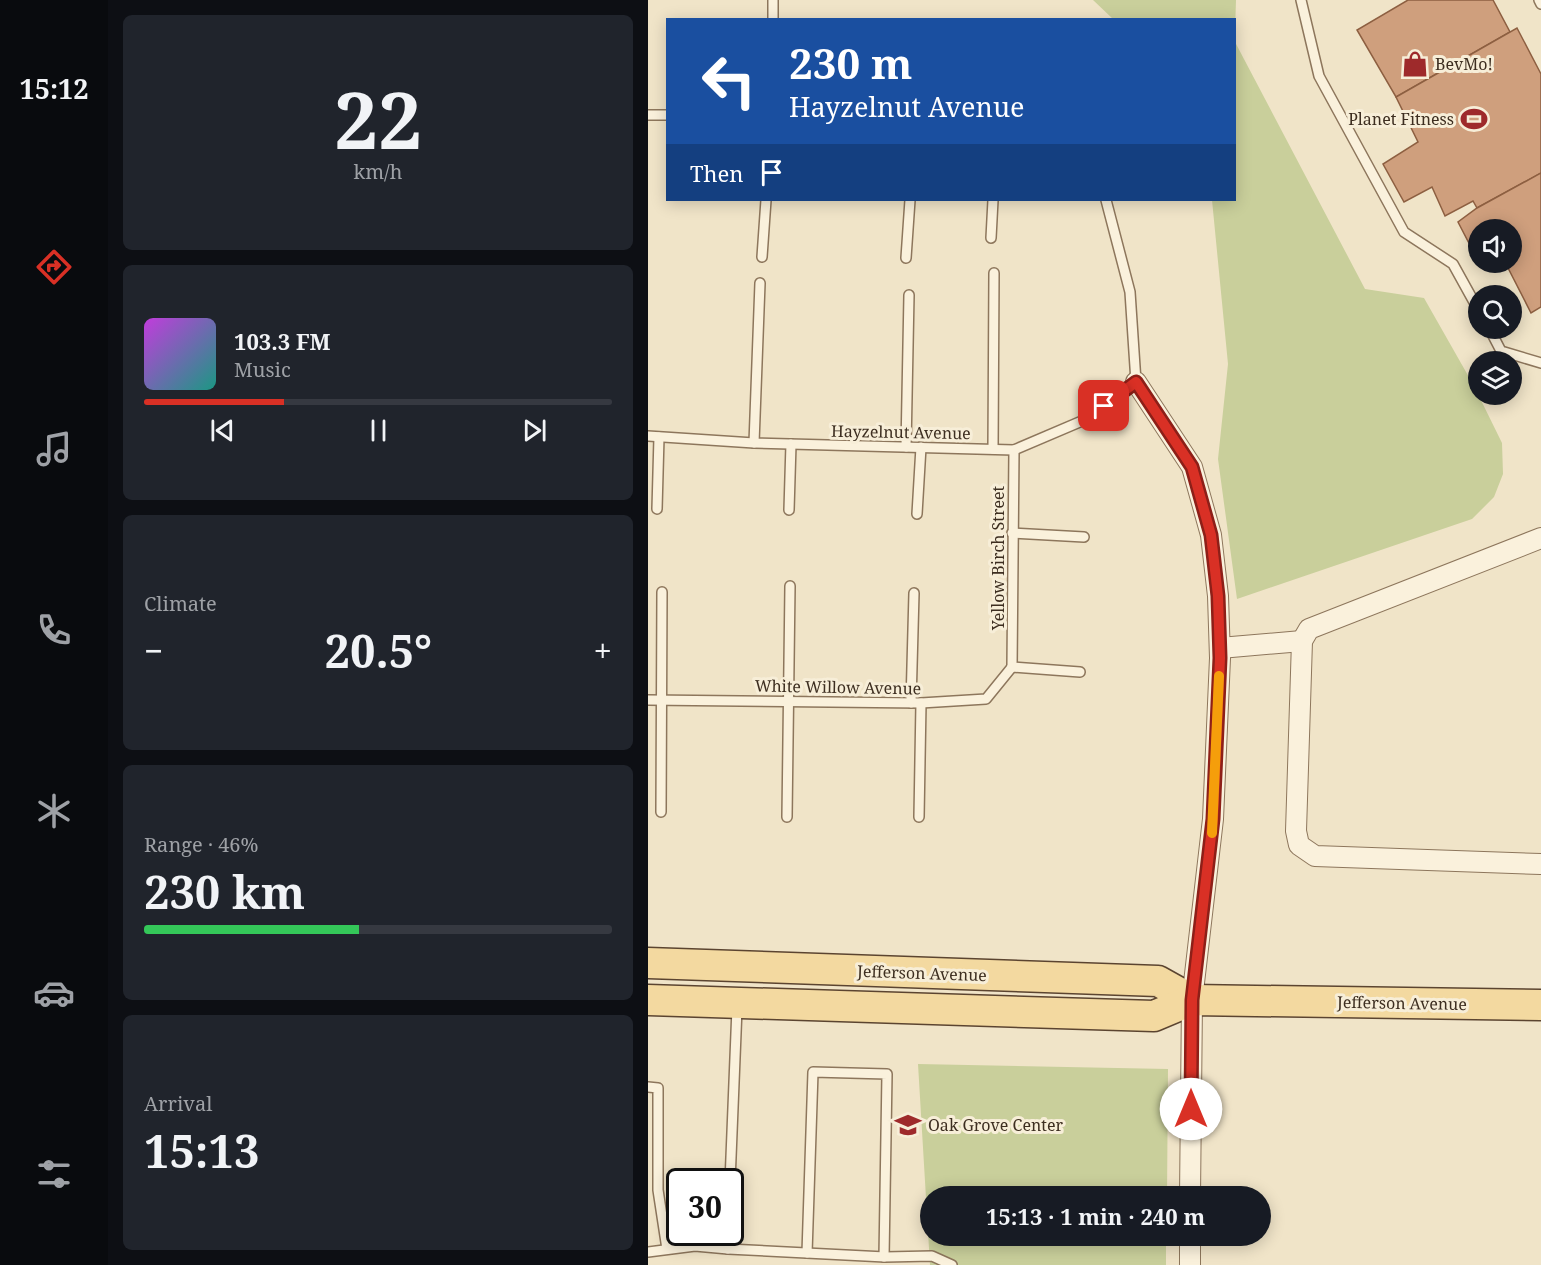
<!DOCTYPE html>
<meta charset="utf-8">
<style>
:root{--surface:#171b24;--page:#20242c;--text:#f1f3f6;--muted:#9ea1a6;--line:#363941;--accent:#d93025}
body{margin:0;font-family:"Noto Serif",serif;background:var(--page);color:var(--text);height:100vh;display:flex;flex-direction:column;font-size:22px;white-space:nowrap}
*{box-sizing:border-box;margin:0}
p{font-size:20px;color:var(--muted)}
.icon{flex:none;width:33px;height:33px;fill:none;stroke:currentColor;stroke-width:2;stroke-linecap:round;stroke-linejoin:round}
.map{position:relative;flex:1;overflow:hidden}
.panel{display:flex;flex-direction:column;gap:15px;padding:15px;background:#0d0f14;width:540px}
.panel>*{flex:none}
.banner{position:absolute;left:18px;top:18px;width:570px;height:183px;border-radius:0px;box-shadow:0 3px 15px #0003;background:#1a4fa0;color:#fff;overflow:hidden}
.tools{position:absolute;left:820px;top:219px;display:grid;gap:12px}
.tools a{display:grid;place-items:center;width:54px;height:54px;border-radius:50%;background:var(--surface);box-shadow:0 3px 15px #0003;font-size:30px}
.speed{position:absolute;left:18px;top:1168px;display:flex;gap:12px;font-size:30px;font-weight:700;text-align:center}
.speed>*{display:grid;place-content:center;width:78px;height:78px;border-radius:50%;background:var(--surface);box-shadow:0 3px 15px #0003;line-height:1}
.speed .limit{border:3px solid #111;border-radius:9px;background:#fff;color:#111}
.pin{position:absolute;display:grid;place-items:center;width:51px;height:51px;color:#fff;margin:-26px;border-radius:12px;box-shadow:0 3px 9px #0006}
.me{position:absolute;width:66px;margin:-33px;rotate:0deg;stroke-linejoin:round;filter:drop-shadow(0 0 4px #0008)}
.turn{display:flex;align-items:center;gap:21px;height:126px;padding:0 24px;font-size:27px}
.turn .icon{width:78px;height:78px;stroke-width:2.5}
.turn b{display:block;font-size:42px;line-height:51px}
.then{display:flex;align-items:center;height:57px;padding:0 24px;background:#0003;gap:12px;font-size:22px}
.big{font-size:45px;font-weight:700;line-height:1.1}
.panel .tile{flex:1;display:flex;flex-direction:column;justify-content:center;gap:9px;min-width:0;padding:0 21px;border-radius:9px;background:var(--page)}
.panel .dial{align-items:center;gap:0}
.dial b{font-size:78px;line-height:1}
.song{display:flex;align-items:center;gap:18px}
.cover{width:72px;height:72px;border-radius:9px;background:linear-gradient(135deg,hsl(290 70% 55%),hsl(170 70% 35%))}
.played{height:6px;border-radius:3px;background:linear-gradient(90deg,var(--accent) 30%,var(--line) 30%)}
.keys{display:flex;justify-content:space-around;direction:ltr}
.heat{display:flex;justify-content:space-between;align-items:center;font-size:33px;direction:ltr}
.charge{height:9px;border-radius:4px;background:linear-gradient(90deg,#34c759 46%,var(--line) 0)}
.trip{position:absolute;left:272px;top:1186px;width:351px;height:60px;border-radius:30px;background:var(--surface);box-shadow:0 3px 15px #0003;font-weight:700;line-height:60px;text-align:center}
main{display:flex;flex:1;min-height:0}
.tabs{display:flex;flex-direction:column;width:108px;justify-content:space-around;align-items:center;background:#090b0e;color:var(--muted)}
.tabs .icon{width:42px;height:42px}
.tabs .active{color:var(--accent)}
.tabs b{font-size:27px;color:var(--text)}
.map>svg:first-child{display:block}
.green{fill:#c9cf9b}
.building{fill:#cf9f7d;stroke:#8d5f41;stroke-width:1.5}
.lines{fill:none;stroke-linecap:round;stroke-linejoin:round}
.service-casing{stroke:#8d765c;stroke-width:12}
.minor-casing{stroke:#8d765c;stroke-width:22}
.primary-casing{stroke:#5b4430;stroke-width:33}
.service{stroke:#faf1dc;stroke-width:9}
.minor{stroke:#faf1dc;stroke-width:20}
.primary{stroke:#f3d9a0;stroke-width:30}
.route-casing{stroke:#8d1f18;stroke-width:15}
.route{stroke:#d93025;stroke-width:10}
.slow{stroke:#f59e0b;stroke-width:10}
.labels{text-anchor:middle;stroke-width:6;stroke-linejoin:round;paint-order:stroke}
.poi-label{font-size:16px;fill:#3d2e20;stroke:#f7eed8;text-anchor:start}
.street-label{font-size:16px;fill:#3d2e20;stroke:#f7eed8}
</style>
<main>
<nav class="tabs">
<b>15:12</b>
<svg class="icon active" aria-label="directions" viewBox="0 0 24 24"><path d="M12 3l9 9-9 9-9-9zM9 14v-3h6M13 9l2 2-2 2"/></svg>
<svg class="icon" aria-label="music" viewBox="0 0 24 24"><path d="M9 18V5l10-2v13"/><circle cx="6" cy="18" r="3"/><circle cx="16" cy="16" r="3"/></svg>
<svg class="icon" aria-label="phone" viewBox="0 0 24 24"><path d="M5 4h4l2 5-3 2q2 4 5 5l2-3 5 2v4C11 20 4 13 5 4z"/></svg>
<svg class="icon" aria-label="climate" viewBox="0 0 24 24"><path d="M12 3v18M4 7l16 10M4 17L20 7"/></svg>
<svg class="icon" aria-label="car" viewBox="0 0 24 24"><path d="M5 17H2v-5l4-1 3-4h7l3 4 3 1v5h-3M9 17h6M6 11h13"/><circle cx="7" cy="17" r="2"/><circle cx="17" cy="17" r="2"/></svg>
<svg class="icon" aria-label="filters" viewBox="0 0 24 24"><path d="M4 7h16M4 17h16"/><circle cx="9" cy="7" r="2"/><circle cx="15" cy="17" r="2"/></svg>
</nav>
<section class="panel">
<div class="tile dial"><b>22</b><p>km/h</p></div>
<div class="tile">
<div class="song"><i class="cover"></i><div><b>103.3 FM</b><p>Music</p></div></div>
<div class="played"></div>
<div class="keys"><svg class="icon" aria-label="previous" viewBox="0 0 24 24"><path d="M18 5L8 12l10 7zM5 5v14"/></svg><svg class="icon" aria-label="pause" viewBox="0 0 24 24"><path d="M8 5v14M16 5v14"/></svg><svg class="icon" aria-label="next" viewBox="0 0 24 24"><path d="M6 5l10 7-10 7zM19 5v14"/></svg></div>
</div>
<div class="tile"><p>Climate</p>
<div class="heat"><a>−</a><b class="big">20.5°</b><a>+</a></div>
</div>
<div class="tile"><p>Range · 46%</p><b class="big">230 km</b><div class="charge"></div></div>
<div class="tile"><p>Arrival</p><b class="big">15:13</b></div>
</section>
<div class="map">
<svg width="893" height="1265" viewBox="0 0 893 1265">
<rect width="100%" height="100%" fill="#f0e4c8"/>
<g class="green">
<polygon points="445,0 588,0 587,34 586,20 465,19"/>
<polygon points="587,42 717,289 776,298 826,386 854,443 855,474 846,497 824,519 589,599 570,459 580,364 564,200 586,200"/>
<polygon points="270,1064 520,1069 519,1197 282,1197 282,1236 518,1236 518,1265 282,1265"/>
</g>
<g class="building">
<polygon points="760,0 845,0 862,32 748,97 709,30"/>
<polygon points="869,28 893,74 893,173 829,208 825,201 797,216 784,187 756,202 735,164 770,142 748,97"/>
<polygon points="893,173 893,307 883,313 857,262 864,262 864,230 831,230 831,245 824,249 810,222 829,208"/>
</g>
<g class="lines">
<g class="service-casing">
<g id="service">
<polyline points="653,0 671,76 756,232 805,264 831,311"/>
<polyline points="891,0 893,4"/>
<polyline points="125,20 125,0"/>
<polyline points="0,115 20,115"/>
<polyline points="343,238 345,200"/>
<polyline points="114,257 118,200"/>
<polyline points="258,258 262,200"/>
<polyline points="841,328 853,351 893,363"/>
<polyline points="0,436 106,443 366,450 441,418 488,382 482,292 458,200"/>
<polyline points="106,443 112,283"/>
<polyline points="258,447 261,295"/>
<polyline points="345,449 346,273"/>
<polyline points="9,509 11,437"/>
<polyline points="141,510 143,444"/>
<polyline points="269,514 273,447"/>
<polyline points="364,533 436,537"/>
<polyline points="364,667 366,450"/>
<polyline points="364,667 432,672"/>
<polyline points="0,700 273,703 338,699 364,667"/>
<polyline points="263,703 266,593"/>
<polyline points="13,812 14,592"/>
<polyline points="139,817 142,586"/>
<polyline points="271,817 273,703"/>
<polyline points="0,1087 10,1088 10,1190 19,1249"/>
<polyline points="82,1182 89,1008"/>
<polyline points="80,1233 80,1249 237,1257 284,1256 304,1265"/>
<polyline points="0,1252 47,1246 80,1249"/>
<polyline points="159,1253 165,1072 239,1074 236,1257"/>
</g>
</g>
<g class="minor-casing">
<g id="minor">
<polyline points="488,382 544,467 563,535 570,596 572,658 565,819 544,1000 542,1197"/>
<polyline points="893,538 661,629 654,641 648,831 651,845 667,856 893,864"/>
<polyline points="572,648 654,641"/>
<polyline points="542,1265 542,1236"/>
</g>
</g>
<g class="primary-casing">
<g id="primary">
<polyline points="0,963 510,981 544,1000"/>
<polyline points="0,1000 506,1016 544,1000 893,1005"/>
</g>
</g>
<use href="#service" class="service"/>
<use href="#minor" class="minor"/>
<use href="#primary" class="primary"/>
</g>
<g class="lines">
<g class="route-casing">
<polyline id="route" points="456,406 488,382 544,467 563,535 570,596 572,658 565,819 544,1000 543,1109"/>
</g>
<use href="#route" class="route"/>
<polyline class="slow" points="564,833 571,676"/>
</g>
<defs>
<g id="shop-bare" transform="scale(2.07)"><path d="M-5-2.5h2.3a2.7 3.5 0 0 1 5.4 0H5L5.5 6h-11ZM-1.5-2.5h3a1.5 2.3 0 0 0-3 0Z" fill="#9e2a2b" stroke="#f7eed8" stroke-width="2.5" paint-order="stroke"/></g>
<g id="stadium-bare" transform="scale(2.07)"><path d="M0-5a6.5 5 0 1 0 0 10a6.5 5 0 1 0 0-10ZM-3.5-1.8h7v3.6h-7Z" fill="#9e2a2b" stroke="#f7eed8" stroke-width="2.5" paint-order="stroke"/></g>
<g id="school-bare" transform="scale(2.07)"><path d="M0-5L7-2L0 1L-7-2ZM-4 1L0 2.5L4 1V4Q0 6-4 4Z" fill="#9e2a2b" stroke="#f7eed8" stroke-width="2.5" paint-order="stroke"/></g>
</defs>
<g fill-rule="evenodd">
<use href="#shop-bare" x="767" y="64"/>
<use href="#stadium-bare" x="826" y="119"/>
<use href="#school-bare" x="260" y="1125"/>
</g>
<g class="labels">
<g class="poi-label">
<text x="787" y="70">BevMo!</text>
<text x="806" y="125" text-anchor="end">Planet Fitness</text>
<text x="280" y="1131">Oak Grove Center</text>
</g>
<g class="street-label">
<text transform="translate(253 432) rotate(1)" y="6">Hayzelnut Avenue</text>
<text transform="translate(350 558) rotate(-90)" y="6">Yellow Birch Street</text>
<text transform="translate(190 687) rotate(1)" y="6">White Willow Avenue</text>
<text transform="translate(274 973) rotate(2)" y="6">Jefferson Avenue</text>
<text transform="translate(754 1003) rotate(1)" y="6">Jefferson Avenue</text>
</g>
</g>
</svg>
<div class="tools">
<a><svg class="icon" aria-label="sound" viewBox="0 0 24 24"><path d="M4 9h4l5-4v14l-5-4H4zM17 9q2 3 0 6"/></svg></a>
<a><svg class="icon" aria-label="search" viewBox="0 0 24 24"><circle cx="10" cy="10" r="6"/><path d="M15 15l6 6"/></svg></a>
<a><svg class="icon" aria-label="layers" viewBox="0 0 24 24"><path d="M12 4l9 5-9 5-9-5zM3 14l9 5 9-5"/></svg></a>
</div>
<div class="speed"><div class="limit">30</div></div>
<div class="pin" style="left:456px;top:406px;background:#d93025"><svg class="icon" aria-label="arrive" viewBox="0 0 24 24"><path d="M6 21V4h12l-3 4 3 4H6"/></svg></div>
<svg class="me" style="left:543px;top:1109px" viewBox="-20 -20 40 40"><circle r="19" fill="#fff"/><path d="M0-13L10 11 0 6-10 11z" fill="#d93025"/></svg>
<div class="trip">15:13 · 1 min · 240 m</div>
<div class="banner">
<div class="turn"><svg class="icon" aria-label="left" viewBox="0 0 24 24"><path d="M17 20v-9H6M10 6l-5 5 5 5"/></svg><div><b>230 m</b>Hayzelnut Avenue</div></div>
<div class="then">Then<svg class="icon" aria-label="arrive" viewBox="0 0 24 24"><path d="M6 21V4h12l-3 4 3 4H6"/></svg></div>
</div>
</div>
</main>
